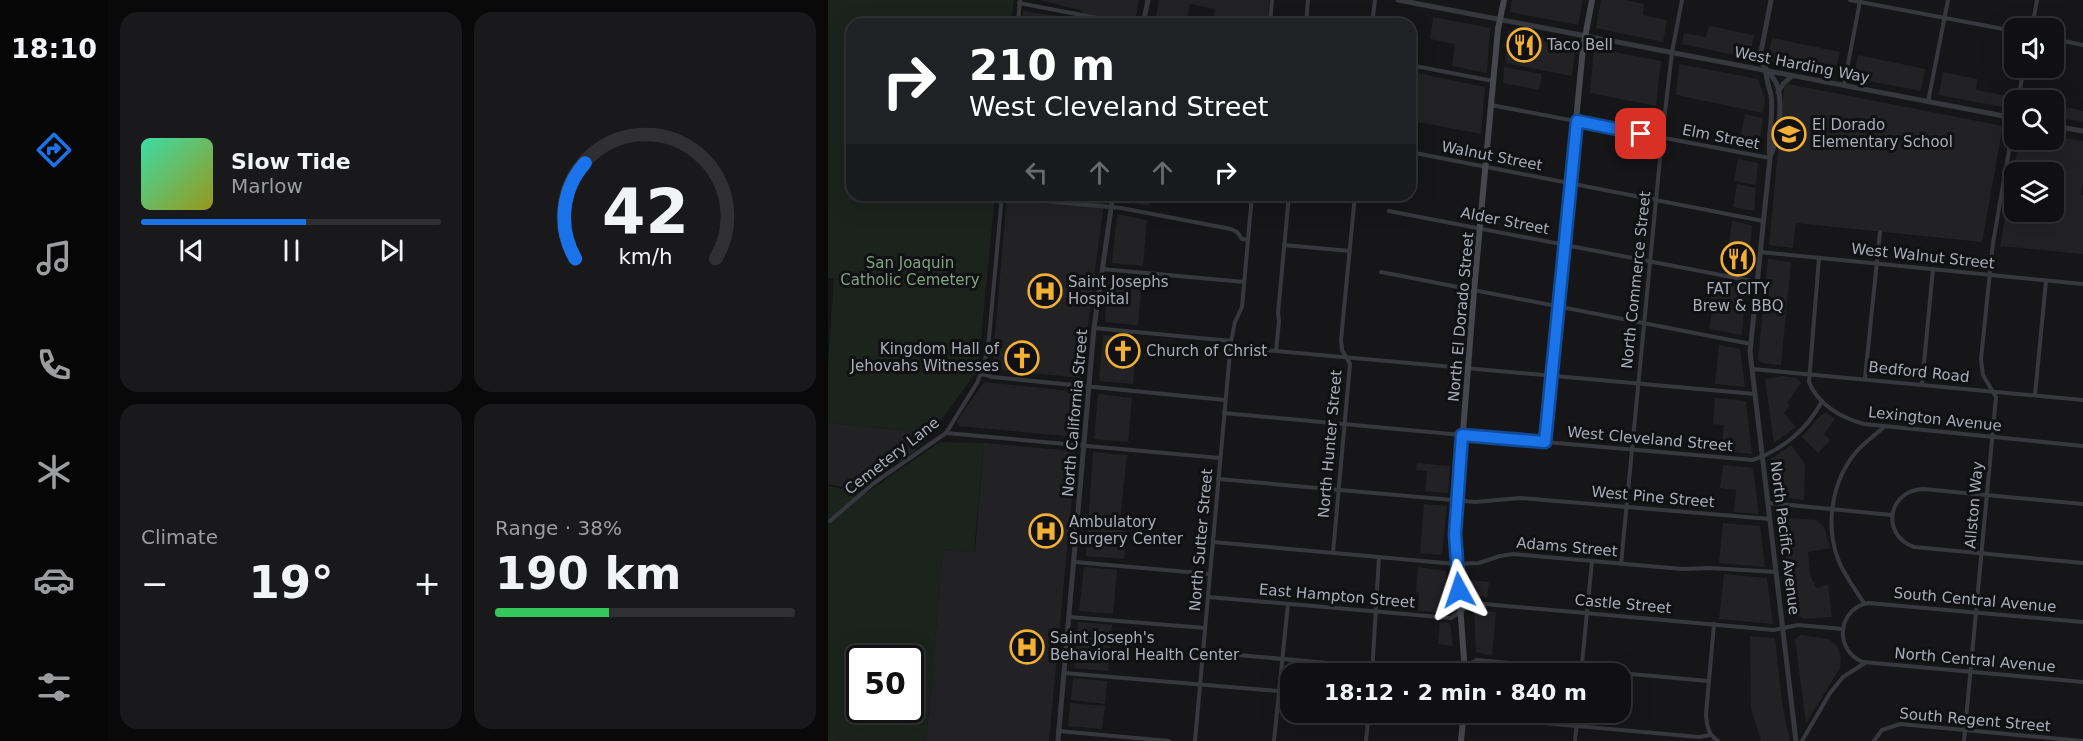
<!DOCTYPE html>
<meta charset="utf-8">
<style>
:root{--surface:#101012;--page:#19191b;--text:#f1f3f6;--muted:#9c9d9f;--line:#303032;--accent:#1a73e8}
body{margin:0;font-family:"DejaVu Sans",sans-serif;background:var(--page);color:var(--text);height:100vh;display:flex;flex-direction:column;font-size:22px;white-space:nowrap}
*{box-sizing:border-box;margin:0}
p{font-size:20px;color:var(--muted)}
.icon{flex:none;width:33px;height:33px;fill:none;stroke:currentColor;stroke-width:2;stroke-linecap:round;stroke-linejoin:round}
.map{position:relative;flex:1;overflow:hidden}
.sheet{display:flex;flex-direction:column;gap:12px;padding:12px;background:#09090a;width:720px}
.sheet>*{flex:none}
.hud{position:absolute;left:18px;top:18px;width:570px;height:183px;border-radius:18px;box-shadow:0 6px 24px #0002,0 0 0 2px var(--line);background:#202124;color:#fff;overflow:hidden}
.tools{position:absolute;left:1176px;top:18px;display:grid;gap:12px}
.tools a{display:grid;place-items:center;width:60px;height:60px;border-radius:12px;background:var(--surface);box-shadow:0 6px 24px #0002,0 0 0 2px var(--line);font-size:30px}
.speed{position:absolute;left:18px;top:645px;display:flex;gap:12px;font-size:30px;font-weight:700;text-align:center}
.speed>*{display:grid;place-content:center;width:78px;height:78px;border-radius:50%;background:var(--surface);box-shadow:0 6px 24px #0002,0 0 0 2px var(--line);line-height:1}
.speed .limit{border:3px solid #111;border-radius:9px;background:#fff;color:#111}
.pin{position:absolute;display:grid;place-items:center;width:51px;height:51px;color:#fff;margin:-26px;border-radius:12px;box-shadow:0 3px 9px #0006}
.me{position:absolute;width:66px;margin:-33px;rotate:355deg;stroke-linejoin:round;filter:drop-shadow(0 0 4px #0008)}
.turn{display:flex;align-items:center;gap:21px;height:126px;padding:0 24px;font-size:27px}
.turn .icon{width:78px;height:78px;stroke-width:2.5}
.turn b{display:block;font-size:42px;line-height:51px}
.lanes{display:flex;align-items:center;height:57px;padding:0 24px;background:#0003;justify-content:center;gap:30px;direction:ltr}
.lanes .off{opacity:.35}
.big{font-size:45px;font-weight:600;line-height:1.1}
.sheet .widget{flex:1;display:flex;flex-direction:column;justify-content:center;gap:9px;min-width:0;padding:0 21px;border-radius:18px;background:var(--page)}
.sheet .dial{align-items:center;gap:0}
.dial svg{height:156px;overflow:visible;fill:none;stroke:var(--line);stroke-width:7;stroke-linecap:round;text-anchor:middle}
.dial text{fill:var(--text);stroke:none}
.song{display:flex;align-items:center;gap:18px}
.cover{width:72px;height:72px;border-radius:9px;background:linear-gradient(135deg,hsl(160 70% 55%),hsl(60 70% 35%))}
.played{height:6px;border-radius:3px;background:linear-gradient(90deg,var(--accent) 55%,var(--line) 55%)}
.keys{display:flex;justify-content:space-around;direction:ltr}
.heat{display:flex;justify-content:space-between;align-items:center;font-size:33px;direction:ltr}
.charge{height:9px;border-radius:4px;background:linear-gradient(90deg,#34c759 38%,var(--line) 0)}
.sheet .tiles{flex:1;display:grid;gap:12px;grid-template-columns:repeat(2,1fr)}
.trip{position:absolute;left:452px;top:663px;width:351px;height:60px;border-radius:18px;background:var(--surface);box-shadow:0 6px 24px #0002,0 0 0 2px var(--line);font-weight:600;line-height:60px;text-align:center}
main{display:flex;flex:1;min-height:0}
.tab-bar{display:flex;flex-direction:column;width:108px;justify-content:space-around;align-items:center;background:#060607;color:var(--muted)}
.tab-bar .icon{width:42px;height:42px}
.tab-bar .active{color:var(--accent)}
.tab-bar b{font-size:27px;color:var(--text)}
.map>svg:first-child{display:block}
.built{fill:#222225;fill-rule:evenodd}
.green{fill:#1c231d;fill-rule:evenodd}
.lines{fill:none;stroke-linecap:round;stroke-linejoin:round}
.minor{stroke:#37383d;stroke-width:4}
.tertiary{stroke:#37383d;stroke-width:5}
.secondary{stroke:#45474d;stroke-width:6}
.route-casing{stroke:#114b97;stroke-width:15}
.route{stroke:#1a73e8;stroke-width:10}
.labels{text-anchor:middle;stroke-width:6;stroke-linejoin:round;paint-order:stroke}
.poi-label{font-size:15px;fill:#a8adb8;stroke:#111113;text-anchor:start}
.street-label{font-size:15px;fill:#a8adb8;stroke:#111113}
.park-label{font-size:15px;fill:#7fa381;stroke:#111113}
</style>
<main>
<nav class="tab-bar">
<b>18:10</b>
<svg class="icon active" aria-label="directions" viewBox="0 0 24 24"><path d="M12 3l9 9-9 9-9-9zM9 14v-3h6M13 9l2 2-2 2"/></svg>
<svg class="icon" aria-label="music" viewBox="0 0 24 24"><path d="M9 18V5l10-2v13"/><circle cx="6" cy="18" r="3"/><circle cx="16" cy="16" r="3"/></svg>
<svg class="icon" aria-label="phone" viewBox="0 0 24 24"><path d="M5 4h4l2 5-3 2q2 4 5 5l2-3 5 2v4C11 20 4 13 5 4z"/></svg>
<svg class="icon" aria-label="climate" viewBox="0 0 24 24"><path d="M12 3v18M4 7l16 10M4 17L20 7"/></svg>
<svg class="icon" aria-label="car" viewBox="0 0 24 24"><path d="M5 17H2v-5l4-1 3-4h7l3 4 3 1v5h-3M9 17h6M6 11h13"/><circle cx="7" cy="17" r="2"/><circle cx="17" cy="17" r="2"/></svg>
<svg class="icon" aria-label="filters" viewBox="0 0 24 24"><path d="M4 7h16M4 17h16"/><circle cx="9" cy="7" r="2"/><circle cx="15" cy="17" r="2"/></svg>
</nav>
<section class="sheet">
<div class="tiles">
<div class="widget">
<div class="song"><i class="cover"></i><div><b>Slow Tide</b><p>Marlow</p></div></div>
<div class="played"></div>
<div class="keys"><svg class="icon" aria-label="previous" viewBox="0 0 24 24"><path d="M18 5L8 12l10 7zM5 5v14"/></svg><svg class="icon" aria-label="pause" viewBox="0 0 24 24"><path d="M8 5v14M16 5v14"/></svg><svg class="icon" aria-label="next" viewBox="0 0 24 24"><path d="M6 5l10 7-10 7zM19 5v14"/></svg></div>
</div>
<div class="widget dial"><svg viewBox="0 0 100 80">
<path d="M14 69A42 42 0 1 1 86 69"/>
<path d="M14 69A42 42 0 0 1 19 20" stroke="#1a73e8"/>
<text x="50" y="56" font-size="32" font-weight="700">42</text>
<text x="50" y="72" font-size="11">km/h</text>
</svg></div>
<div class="widget"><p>Climate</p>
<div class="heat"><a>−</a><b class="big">19°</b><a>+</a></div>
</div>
<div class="widget"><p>Range · 38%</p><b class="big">190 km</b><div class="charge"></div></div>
</div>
</section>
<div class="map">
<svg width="1255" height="741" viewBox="0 0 1255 741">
<rect width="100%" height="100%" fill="#161618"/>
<g class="built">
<polygon points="212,0 311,0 307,24 194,24 195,11 252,19 255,11"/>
<polygon points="331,0 441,0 440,24 384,24 387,9 362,4 358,24 327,24"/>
<polygon points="684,0 755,0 750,25 682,12"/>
<polygon points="773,0 797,0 816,4 815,15 839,20 835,42 768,28"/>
<polygon points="605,17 662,28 659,73 624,66 627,44 602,39"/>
<polygon points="881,26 926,35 922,58 854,44 856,33 878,37"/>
<polygon points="680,31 748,45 744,76 677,63"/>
<polygon points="944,38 1012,52 1007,74 939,61"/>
<polygon points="766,48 833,61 828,106 762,93"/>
<polygon points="1030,55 1097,69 1093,91 1025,78"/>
<polygon points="851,64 930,79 937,98 935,113 848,95"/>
<polygon points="676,67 714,74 711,90 675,83"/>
<polygon points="1115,72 1149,79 1148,90 1181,96 1179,108 1111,95"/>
<polygon points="589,73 657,87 653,134 584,121"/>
<polygon points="960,84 1175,126 1154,242 968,223 965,248 941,245 956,88"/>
<polygon points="1201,89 1224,93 1222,100 1199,100"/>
<polygon points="1233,106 1255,111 1255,122 1231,118"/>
<polygon points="917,114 935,118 931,149 911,145"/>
<path d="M1226,136l29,5v42l-2,12h2v59l-83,-8 19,-106h35zM1186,172h40v40h-40z"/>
<polygon points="910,159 930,163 928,185 906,181"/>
<polygon points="909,184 928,188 926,211 905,207"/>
<polygon points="179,195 277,195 253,378 164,369"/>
<polygon points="293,195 324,195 321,206 293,201"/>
<polygon points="289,214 319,220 315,266 284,263"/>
<polygon points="904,221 924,225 920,273 897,269"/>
<polygon points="940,259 963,262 953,365 934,363 930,359"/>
<polygon points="280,277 314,280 310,325 277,322"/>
<polygon points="886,280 918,286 914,335 881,329 885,307 904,310 905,308 882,303"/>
<polygon points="275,335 309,339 305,384 271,381"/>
<polygon points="891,345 912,349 917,387 887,384"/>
<polygon points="955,376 968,378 973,383 959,403 962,405 956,413 968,427 946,443 937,379"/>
<polygon points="156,382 252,392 248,437 130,426 129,421"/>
<polygon points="270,394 304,398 300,442 266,439"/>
<polygon points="887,398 918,401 924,454 893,451 896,425 885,424"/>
<polygon points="998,413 1007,419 996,434 1002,440 990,453 974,437 993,415"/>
<polygon points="0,423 103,433 87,451 28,490 0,484"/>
<polygon points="156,443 245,451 248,454 221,741 98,741 115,550 147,552"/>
<polygon points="963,445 977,464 976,500 960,498 954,495 946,484 943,459"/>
<polygon points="265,452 299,455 291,530 299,531 296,559 258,556"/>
<polygon points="589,463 622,466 620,493 597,491 599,471 588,470"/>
<polygon points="895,465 925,468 931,514 906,512 908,490 892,488"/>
<polygon points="596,504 619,506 614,555 592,553"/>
<polygon points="959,518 988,520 996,527 1002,548 980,552 982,575 989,589 1000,584 1004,617 977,619 964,613 954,522"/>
<polygon points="895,523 932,526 937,567 891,563"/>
<polygon points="256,567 289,570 285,614 251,611"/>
<polygon points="590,567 618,571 622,609 618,613 590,611 591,593 588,592"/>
<polygon points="896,574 939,578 945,624 891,619"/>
<polygon points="642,580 661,582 659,597 647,596 643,594"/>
<polygon points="646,610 668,612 664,656 648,652"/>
<polygon points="250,622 284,625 280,671 246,668"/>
<polygon points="612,622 622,623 625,646 610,644"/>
<polygon points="972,635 1001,639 1009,646 1013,657 1012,668 978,723 967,639"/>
<polygon points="922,636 947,638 954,703 962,741 933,741 923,708"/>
<polygon points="245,678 279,681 277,704 243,700"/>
<polygon points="242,703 277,706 274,729 240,726"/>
</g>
<g class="green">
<polygon points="0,0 186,0 183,24 24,24 24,195 167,195 150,370 103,433 0,423 0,365 6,278 0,278"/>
<path d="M112,442l44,1 -10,109 -31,-2 -17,191h-98v-255l37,8zM32,658h50v52h-50z"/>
</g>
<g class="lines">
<g class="minor">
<polyline points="1022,0 1186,31"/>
<polyline points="191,3 301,24"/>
<polyline points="190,24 192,0"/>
<polyline points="442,24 444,0"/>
<polyline points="478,24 480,0"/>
<polyline points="544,24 547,0"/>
<polyline points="1204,28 1209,0"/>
<polyline points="1226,39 1255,45"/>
<polyline points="582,65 665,81"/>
<polyline points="1016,85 1032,1"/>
<polyline points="1190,100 1196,68"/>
<polyline points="1100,102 1120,0"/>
<polyline points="663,105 942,158"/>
<polyline points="582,152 935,221"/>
<polyline points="173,197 293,208 403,229 409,232 414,239 420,240"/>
<polyline points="561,211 929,282"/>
<polyline points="456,245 522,251"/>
<polyline points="932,252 1255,284"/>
<path d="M991,258l-10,124c9,23 33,36 55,42l219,22"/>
<polyline points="274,269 416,282"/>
<polyline points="553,272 923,344"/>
<polyline points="266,328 403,341"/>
<polyline points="402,347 927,394"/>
<polyline points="448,351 451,321 450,313 461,195"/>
<polyline points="924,369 1255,400"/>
<polyline points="154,374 164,377 397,400"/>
<polyline points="1037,378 1052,232"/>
<polyline points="1094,384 1105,269"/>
<polyline points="1207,395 1218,281"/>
<polyline points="396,413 634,435"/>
<polyline points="118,433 392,458"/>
<path d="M717,442l208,18c29,-10 55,-31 69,-59"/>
<polyline points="390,479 647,502 692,498 942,519"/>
<polyline points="941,503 1064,515"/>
<path d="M1255,504l-160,-15c-36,2 -42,46 -9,58l169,16"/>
<polyline points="2,521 46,483 118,433 149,383 156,366 161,338 174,195"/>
<polyline points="385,542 628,564 651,563 672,556 685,554 854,569 882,568 948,572"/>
<polyline points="505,553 522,364 514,350 513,340 527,195"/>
<polyline points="247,562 382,574"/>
<polyline points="793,564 834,138 844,52 854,0"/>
<polyline points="380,597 623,618 645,603 946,630 970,625 1014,629"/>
<path d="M1036,603c-9,-14 -20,-28 -26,-44 -13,-35 -6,-78 18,-107 8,-9 19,-17 28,-25"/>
<polyline points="242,617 377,628"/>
<path d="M1255,622l-215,-19c-31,6 -34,48 -5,59l220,20"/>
<path d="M886,624l-8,90c1,13 2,20 12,27"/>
<polyline points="376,652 623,674"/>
<polyline points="236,673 462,692"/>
<polyline points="544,674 551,557"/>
<polyline points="625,674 649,660 880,681"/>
<polyline points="753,674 764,561"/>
<polyline points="636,713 648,717 871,737 882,735"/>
<polyline points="230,731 341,741"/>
<polyline points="367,741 403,341 407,322 414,307 424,195"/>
<polyline points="446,741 460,604"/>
<polyline points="538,741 541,712"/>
<polyline points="747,741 750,712"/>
<polyline points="974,741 1002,693 1015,677 1037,663"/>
<polyline points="1046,741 1054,730 1072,724 1254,741"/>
<polyline points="1136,741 1168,397 1155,375 1153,359 1165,243 1186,122"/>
</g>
<g class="tertiary">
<polyline points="570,0 1186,118"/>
<polyline points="315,24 320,0"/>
<path d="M938,71c0,9 3,15 5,24 3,21 -4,42 -1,63l-20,194 46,389"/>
<polyline points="950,92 955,84 964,76"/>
<polyline points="1226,126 1255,131"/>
<path d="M942,157c8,-18 15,-59 5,-76 -5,-9 -13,-13 -15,-24l11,-57"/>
<polyline points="230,741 266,328 285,195"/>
</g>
<g class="secondary">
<polyline points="634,435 717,442 755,48 764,0"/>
<polyline points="637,674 627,534 646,291 670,29 676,0"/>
<polyline points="633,741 636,712"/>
</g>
</g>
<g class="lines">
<g class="route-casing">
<polyline id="route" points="631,590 627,534 634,435 717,442 749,121 813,134"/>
</g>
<use href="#route" class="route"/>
</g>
<defs>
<g id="restaurant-ring" transform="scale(1.725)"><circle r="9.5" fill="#111113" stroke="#f2b134" stroke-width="1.5"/><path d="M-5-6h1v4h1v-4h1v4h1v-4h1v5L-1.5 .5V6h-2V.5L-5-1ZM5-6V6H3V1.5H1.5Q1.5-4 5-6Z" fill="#f2b134"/></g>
<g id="school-ring" transform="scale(1.725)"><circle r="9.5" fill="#111113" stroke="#f2b134" stroke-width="1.5"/><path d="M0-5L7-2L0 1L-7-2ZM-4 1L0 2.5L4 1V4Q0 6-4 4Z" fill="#f2b134"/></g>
<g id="hospital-ring" transform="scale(1.725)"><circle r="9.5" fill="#111113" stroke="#f2b134" stroke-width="1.5"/><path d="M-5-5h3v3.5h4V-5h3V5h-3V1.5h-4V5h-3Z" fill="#f2b134"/></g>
<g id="church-ring" transform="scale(1.725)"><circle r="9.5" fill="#111113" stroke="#f2b134" stroke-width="1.5"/><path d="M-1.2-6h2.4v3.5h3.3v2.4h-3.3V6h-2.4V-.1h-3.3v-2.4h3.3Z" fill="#f2b134"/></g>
</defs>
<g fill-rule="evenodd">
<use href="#restaurant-ring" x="696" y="45"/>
<use href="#school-ring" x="961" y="134"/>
<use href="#restaurant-ring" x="910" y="259"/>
<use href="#hospital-ring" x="217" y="291"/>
<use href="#church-ring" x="295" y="351"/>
<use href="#church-ring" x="194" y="358"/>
<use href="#hospital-ring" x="218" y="531"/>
<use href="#hospital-ring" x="199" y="647"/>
</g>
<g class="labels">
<g class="poi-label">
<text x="719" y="50">Taco Bell</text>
<text x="984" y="130">El Dorado<tspan x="984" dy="17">Elementary School</tspan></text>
<text x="240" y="287">Saint Josephs<tspan x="240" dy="17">Hospital</tspan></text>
<text x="910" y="294" text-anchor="middle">FAT CITY<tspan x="910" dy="17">Brew &amp; BBQ</tspan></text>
<text x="171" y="354" text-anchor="end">Kingdom Hall of<tspan x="171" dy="17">Jehovahs Witnesses</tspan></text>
<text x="318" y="356">Church of Christ</text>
<text x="241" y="527">Ambulatory<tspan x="241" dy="17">Surgery Center</tspan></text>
<text x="222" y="643">Saint Joseph's<tspan x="222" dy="17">Behavioral Health Center</tspan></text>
</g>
<g class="street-label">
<text transform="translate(974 65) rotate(11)" y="5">West Harding Way</text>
<text transform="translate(893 137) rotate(11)" y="5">Elm Street</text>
<text transform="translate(664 156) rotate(11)" y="5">Walnut Street</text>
<text transform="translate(677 221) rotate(11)" y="5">Alder Street</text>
<text transform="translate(1095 256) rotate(6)" y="5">West Walnut Street</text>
<text transform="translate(808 280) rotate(-84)" y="5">North Commerce Street</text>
<text transform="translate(633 317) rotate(-85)" y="5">North El Dorado Street</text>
<text transform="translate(1091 372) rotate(6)" y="5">Bedford Road</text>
<text transform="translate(247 413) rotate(-85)" y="5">North California Street</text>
<text transform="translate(1107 419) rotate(6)" y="5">Lexington Avenue</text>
<text transform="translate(822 439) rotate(5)" y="5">West Cleveland Street</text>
<text transform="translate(502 444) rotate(-85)" y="5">North Hunter Street</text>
<text transform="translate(64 456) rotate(-38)" y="5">Cemetery Lane</text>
<text transform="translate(825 497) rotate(5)" y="5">West Pine Street</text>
<text transform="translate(1146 505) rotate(-85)" y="5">Allston Way</text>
<text transform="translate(957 538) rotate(83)" y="5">North Pacific Avenue</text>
<text transform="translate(373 540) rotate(-85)" y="5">North Sutter Street</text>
<text transform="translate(739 547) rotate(5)" y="5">Adams Street</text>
<text transform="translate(509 596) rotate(5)" y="5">East Hampton Street</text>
<text transform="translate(1147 600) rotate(5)" y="5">South Central Avenue</text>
<text transform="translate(795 604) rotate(5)" y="5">Castle Street</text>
<text transform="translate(1147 660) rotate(5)" y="5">North Central Avenue</text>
<text transform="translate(1147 720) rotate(5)" y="5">South Regent Street</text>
</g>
<g class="park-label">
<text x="82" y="268">San Joaquin<tspan x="82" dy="17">Catholic Cemetery</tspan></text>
</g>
</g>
</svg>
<div class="tools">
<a><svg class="icon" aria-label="sound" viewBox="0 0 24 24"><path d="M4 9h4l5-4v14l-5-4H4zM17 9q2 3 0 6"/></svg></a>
<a><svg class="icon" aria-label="search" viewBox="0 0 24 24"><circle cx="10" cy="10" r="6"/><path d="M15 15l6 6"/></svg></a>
<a><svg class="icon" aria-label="layers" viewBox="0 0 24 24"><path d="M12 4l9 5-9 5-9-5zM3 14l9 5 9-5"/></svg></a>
</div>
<div class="speed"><div class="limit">50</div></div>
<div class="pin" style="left:813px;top:134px;background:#d93025"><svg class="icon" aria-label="arrive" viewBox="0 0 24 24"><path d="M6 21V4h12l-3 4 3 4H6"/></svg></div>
<svg class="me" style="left:631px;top:590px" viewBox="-20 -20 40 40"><path d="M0-17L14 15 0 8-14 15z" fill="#1a73e8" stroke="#fff" stroke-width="4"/></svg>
<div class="trip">18:12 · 2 min · 840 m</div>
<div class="hud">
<div class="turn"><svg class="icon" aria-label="right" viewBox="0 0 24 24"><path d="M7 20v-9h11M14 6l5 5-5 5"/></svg><div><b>210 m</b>West Cleveland Street</div></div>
<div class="lanes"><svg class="icon off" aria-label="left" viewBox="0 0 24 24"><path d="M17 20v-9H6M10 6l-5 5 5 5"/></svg><svg class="icon off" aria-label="ahead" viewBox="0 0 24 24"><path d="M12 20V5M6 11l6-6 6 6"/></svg><svg class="icon off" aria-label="ahead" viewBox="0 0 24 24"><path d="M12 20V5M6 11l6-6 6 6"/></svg><svg class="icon" aria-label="right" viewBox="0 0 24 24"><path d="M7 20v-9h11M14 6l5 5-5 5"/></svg></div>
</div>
</div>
</main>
